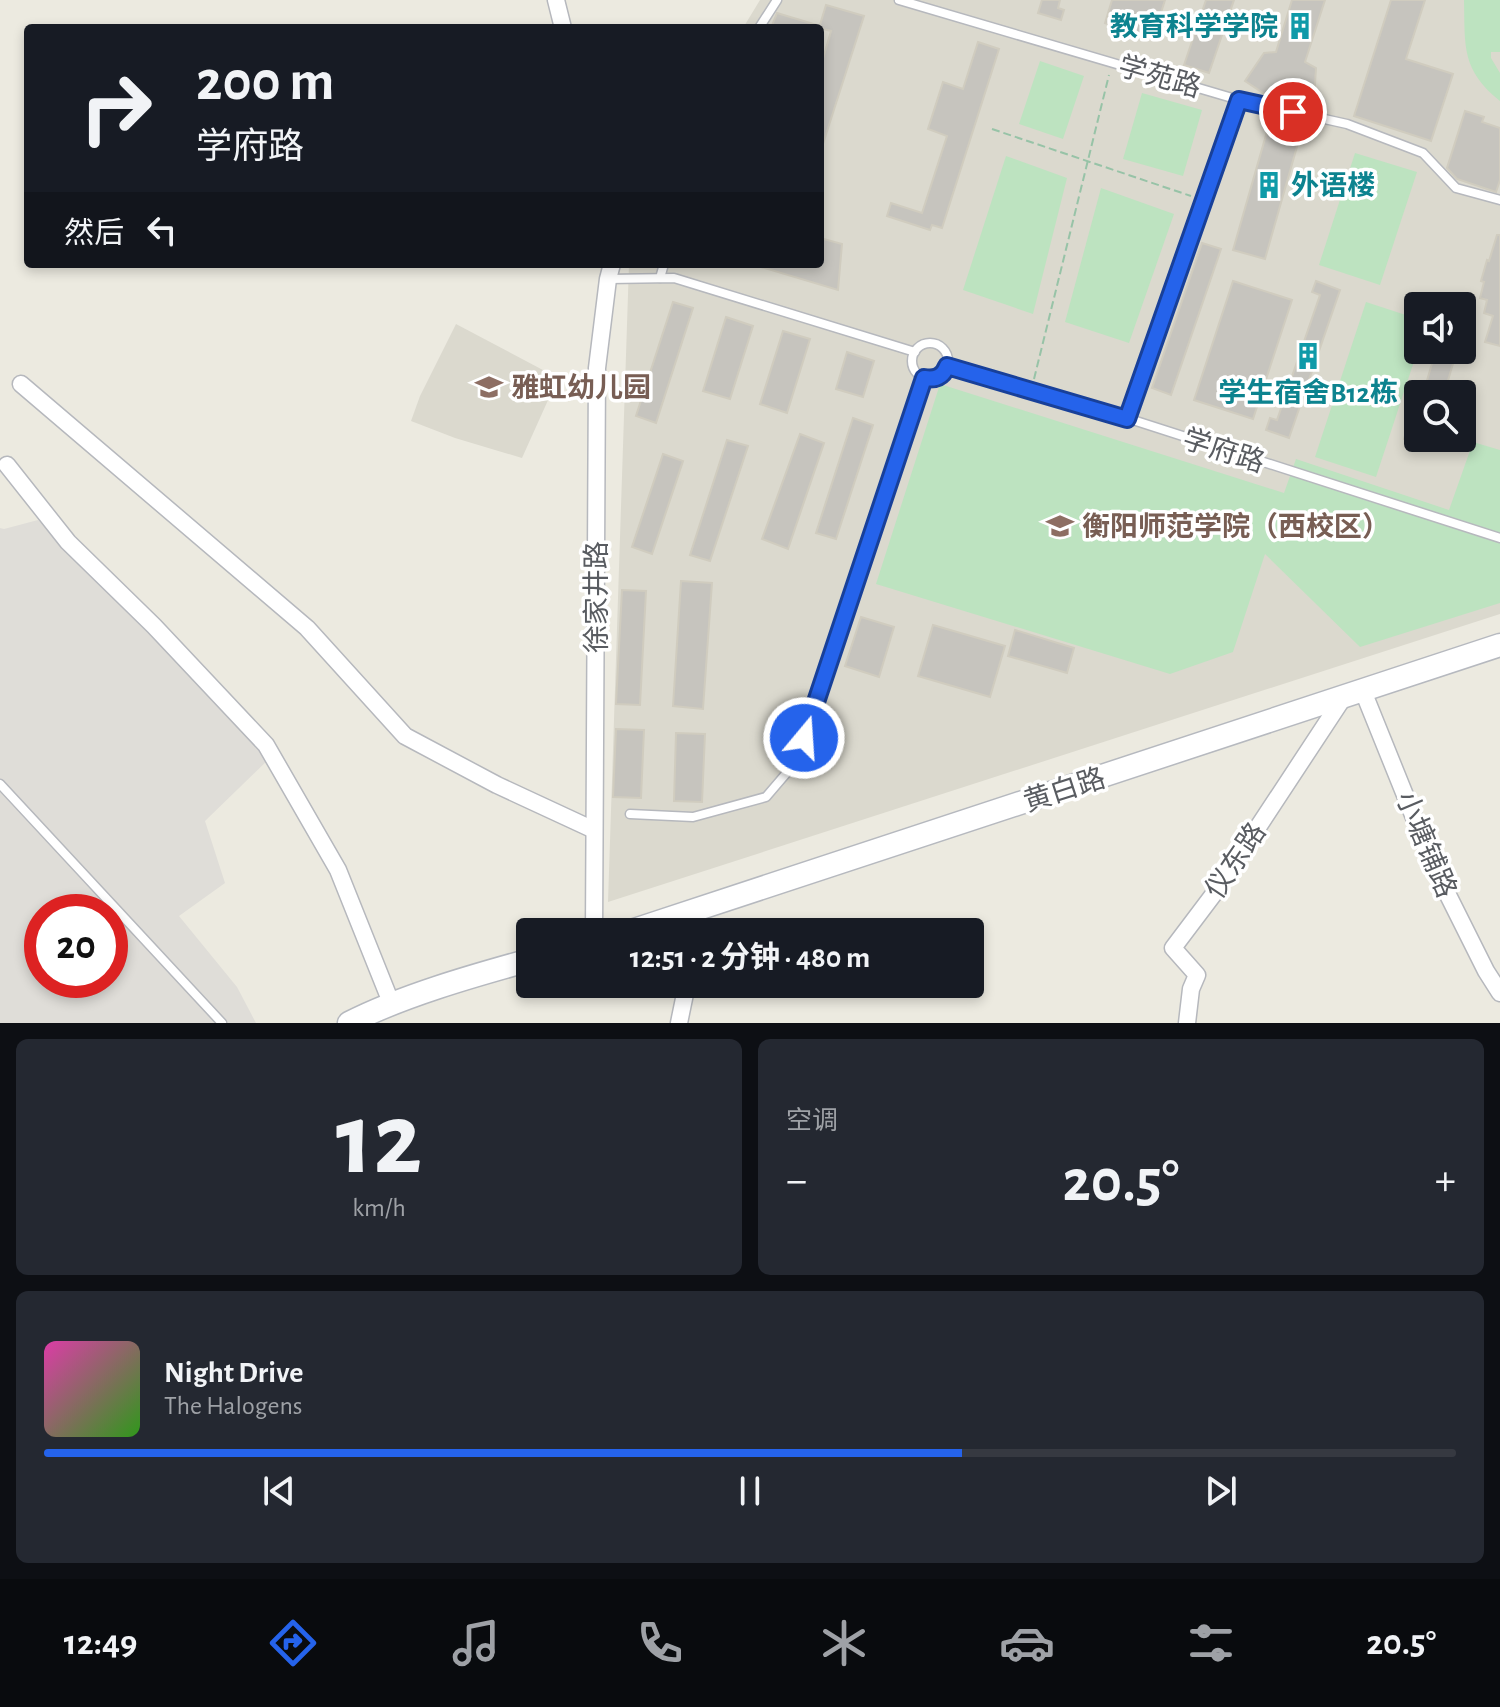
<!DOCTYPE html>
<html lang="zh">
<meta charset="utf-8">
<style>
:root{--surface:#171b24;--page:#242831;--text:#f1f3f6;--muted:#9ea1a6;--line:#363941;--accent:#2563eb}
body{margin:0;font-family:"Alegreya Sans","Noto Sans SC",sans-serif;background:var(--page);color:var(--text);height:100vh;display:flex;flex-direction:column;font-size:30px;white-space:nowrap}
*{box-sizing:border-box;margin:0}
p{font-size:26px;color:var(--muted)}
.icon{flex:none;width:44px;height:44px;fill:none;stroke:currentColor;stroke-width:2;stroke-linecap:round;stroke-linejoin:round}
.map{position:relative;height:1023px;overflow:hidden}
.sheet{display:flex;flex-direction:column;gap:16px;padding:16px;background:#0d0f14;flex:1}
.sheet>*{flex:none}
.banner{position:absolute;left:24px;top:24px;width:800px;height:244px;border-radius:8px;box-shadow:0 4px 12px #0003;background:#171b24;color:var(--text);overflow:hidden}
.fabs{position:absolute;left:1404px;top:292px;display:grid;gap:16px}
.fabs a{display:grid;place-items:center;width:72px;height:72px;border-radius:8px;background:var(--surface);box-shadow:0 4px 12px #0003;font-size:40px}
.speed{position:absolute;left:24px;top:894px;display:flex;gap:16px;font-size:40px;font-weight:700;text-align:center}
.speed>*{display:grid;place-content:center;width:104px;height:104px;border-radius:50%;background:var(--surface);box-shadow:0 4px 12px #0003;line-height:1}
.speed .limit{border:12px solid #d22;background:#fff;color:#111}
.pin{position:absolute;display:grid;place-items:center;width:68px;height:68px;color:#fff;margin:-34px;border:4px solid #fff;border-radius:50%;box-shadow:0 2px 8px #0007}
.me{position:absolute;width:88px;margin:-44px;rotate:18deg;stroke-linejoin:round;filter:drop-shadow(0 0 6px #0008)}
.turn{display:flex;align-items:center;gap:28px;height:168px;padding:0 40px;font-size:36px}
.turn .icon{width:104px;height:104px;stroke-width:2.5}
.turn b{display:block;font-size:56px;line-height:68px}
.then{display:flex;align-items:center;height:76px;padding:0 40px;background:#0003;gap:16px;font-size:30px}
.big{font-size:60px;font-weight:700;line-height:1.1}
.sheet .tile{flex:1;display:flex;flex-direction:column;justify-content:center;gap:12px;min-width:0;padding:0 28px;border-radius:12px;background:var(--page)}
.sheet .dial{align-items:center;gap:0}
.dial b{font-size:104px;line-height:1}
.song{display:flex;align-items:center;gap:24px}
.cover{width:96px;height:96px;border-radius:12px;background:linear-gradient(135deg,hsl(320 70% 55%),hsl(110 70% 35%))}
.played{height:8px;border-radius:4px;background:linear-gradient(90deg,var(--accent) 65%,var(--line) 65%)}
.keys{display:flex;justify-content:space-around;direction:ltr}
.heat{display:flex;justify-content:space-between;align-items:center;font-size:44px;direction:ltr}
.sheet .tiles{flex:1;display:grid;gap:16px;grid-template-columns:1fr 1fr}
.tile:last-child{grid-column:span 2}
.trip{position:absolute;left:516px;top:918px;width:468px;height:80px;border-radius:8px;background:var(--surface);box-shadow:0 4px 12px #0003;font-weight:700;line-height:80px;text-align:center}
.tab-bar{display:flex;height:128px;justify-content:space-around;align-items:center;background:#090b0e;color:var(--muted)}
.tab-bar .icon{width:56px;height:56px}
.tab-bar .active{color:var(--accent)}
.tab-bar b{font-size:36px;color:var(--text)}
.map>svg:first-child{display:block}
.industrial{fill:#dfddd8;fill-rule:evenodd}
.education{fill:#dbd9ce;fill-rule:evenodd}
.green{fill:#bde3c0}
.building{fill:#c6c4be;stroke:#d0ccbf;stroke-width:2}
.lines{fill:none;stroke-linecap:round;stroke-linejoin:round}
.lane-casing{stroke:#b6b8bd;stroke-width:11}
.street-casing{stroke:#b6b8bd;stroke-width:19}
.secondary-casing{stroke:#b6b9bf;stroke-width:25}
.path{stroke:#97c3a7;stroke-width:2;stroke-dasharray:8 4;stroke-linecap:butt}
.lane{stroke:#fff;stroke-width:8}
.street{stroke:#fff;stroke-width:16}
.secondary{stroke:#fff;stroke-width:22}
.route-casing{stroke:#184099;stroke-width:20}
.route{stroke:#2563eb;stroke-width:14}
.labels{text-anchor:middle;stroke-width:7;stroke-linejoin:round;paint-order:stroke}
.culture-label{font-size:28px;font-weight:bold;fill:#0d838f;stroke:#fff;text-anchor:end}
.street-label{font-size:28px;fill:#595c61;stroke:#fff}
.education-label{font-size:28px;font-weight:bold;fill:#785e54;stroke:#fff;text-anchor:start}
</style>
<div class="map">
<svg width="1500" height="1023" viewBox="0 0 1500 1023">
<rect width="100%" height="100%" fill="#eceae0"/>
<path class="industrial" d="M38,520l113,107 119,131 -65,63 20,62 -46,33 58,71 19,36h-256v-495l4,1zM42,912h68v68h-68z"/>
<g class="education">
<path d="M760,0h740v614l-892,288 21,-638h191v-236h-77zM1418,306h44v44h-44zM1418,394h44v44h-44z"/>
<polygon points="456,324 558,378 522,458 455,438 411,421 420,396"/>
</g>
<g class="green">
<path d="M1464,0h36v52h-9v6l9,15v28c-39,-31 -35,-55 -36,-101z"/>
<polygon points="1040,61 1084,76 1063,139 1019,124"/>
<polygon points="1142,93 1202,110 1183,176 1123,159"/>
<polygon points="1355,153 1417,172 1380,285 1319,265"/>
<polygon points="1006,156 1067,178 1033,314 963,290"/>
<polygon points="1101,188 1174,214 1129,343 1065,322"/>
<polygon points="1366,302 1418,319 1418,349 1376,477 1315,457"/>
<polygon points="940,384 1284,493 1296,459 1449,510 1473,442 1500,450 1500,603 1360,647 1265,554 1233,652 1170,674 876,584"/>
</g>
<g class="building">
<polygon points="1042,0 1060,0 1058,8 1064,10 1061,20 1038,13"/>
<polygon points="1112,0 1165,0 1153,38 1105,23"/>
<polygon points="1206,0 1234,0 1209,73 1184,65"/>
<polygon points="1292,0 1325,0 1305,62 1316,68 1314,101 1309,101 1307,108 1275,101 1245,81 1264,53 1276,52"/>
<polygon points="1391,0 1425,0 1406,59 1453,74 1431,141 1354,116"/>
<polygon points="826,5 864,16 822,147 820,147 820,69 831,31 819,28"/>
<polygon points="777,13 817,25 817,28 771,28"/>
<polygon points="978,42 999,49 942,228 932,225 930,230 887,216 891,203 922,213 947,136 928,129 943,82 963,89"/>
<polygon points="1465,111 1484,117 1482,122 1500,128 1500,180 1496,192 1457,179 1447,168"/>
<polygon points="1272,114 1304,122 1265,259 1233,250"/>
<polygon points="1497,235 1500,235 1500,346 1485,342 1493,316 1484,313 1487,300 1480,298 1484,282 1481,281 1487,260 1489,261"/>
<polygon points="820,238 842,244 838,290 761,267 762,264 820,264"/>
<polygon points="1202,243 1221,249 1171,395 1152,388"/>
<polygon points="1233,281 1292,300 1253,419 1194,400"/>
<polygon points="1316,281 1340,290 1289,438 1266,430 1270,418 1277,420 1320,295 1312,292"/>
<polygon points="673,302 693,308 656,423 636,416"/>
<polygon points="726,317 753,326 730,399 703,391"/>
<polygon points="783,331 810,339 787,413 760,404"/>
<polygon points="1436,350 1457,350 1444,394 1423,394"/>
<polygon points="847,352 874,361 863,397 836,389"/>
<polygon points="1415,402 1418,403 1418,443 1404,439"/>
<polygon points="853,418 873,425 836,539 816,533"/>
<polygon points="800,434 824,443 788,549 762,539"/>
<polygon points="727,440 748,446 710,561 690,555"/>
<polygon points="663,454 683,461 652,554 632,547"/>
<polygon points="681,581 712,583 703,709 673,706"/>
<polygon points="622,590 646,591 640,705 616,704"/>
<polygon points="861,617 894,627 879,677 845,666"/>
<polygon points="933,625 1005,646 990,697 918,676"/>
<polygon points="1015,630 1074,648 1067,673 1008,656"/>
<polygon points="616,729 644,730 641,798 613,797"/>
<polygon points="676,733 705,734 702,802 674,801"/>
</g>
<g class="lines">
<g class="lane-casing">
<g id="lane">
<polyline points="899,0 1239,100 1347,124 1423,153 1456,188 1500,200"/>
<polyline points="759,28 777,0"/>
<polyline points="660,278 664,264"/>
<polyline points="608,279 674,278 915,352"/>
<circle cx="930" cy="361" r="18"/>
<polyline points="947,366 1108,412 1500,538"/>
<polyline points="1127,419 1239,100"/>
<polyline points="0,784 222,1023"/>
<polyline points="630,814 693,817 766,797 796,762 924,378"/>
</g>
</g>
<g class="street-casing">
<g id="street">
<polyline points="556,0 563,28"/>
<polyline points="21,384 307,628 405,736 497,785 594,830"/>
<polyline points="7,465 68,542 154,626 266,745 338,870 392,1005"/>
<polyline points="1363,691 1434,867 1486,971 1500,993"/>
<polyline points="594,932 597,368 608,279 612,264"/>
<polyline points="697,932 698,909"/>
<polyline points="679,1023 687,984"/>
<polyline points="1187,1023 1191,989 1197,975 1173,948 1216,891 1343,698"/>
</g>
</g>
<g class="secondary-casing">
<g id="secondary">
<polyline points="628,932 1500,645"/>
<path d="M349,1023c53,-27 123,-47 181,-63"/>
</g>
</g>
<g class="path">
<polyline points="992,129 1191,196"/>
<polyline points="1034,379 1109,75"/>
</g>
<use href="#lane" class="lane"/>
<use href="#street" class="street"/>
<use href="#secondary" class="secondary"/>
</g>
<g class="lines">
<g class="route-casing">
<path id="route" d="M804,738l120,-360c11,2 19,-1 23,-12l180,53 112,-319 54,12"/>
</g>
<use href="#route" class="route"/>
</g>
<defs>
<g id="building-bare" transform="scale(2.16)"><path d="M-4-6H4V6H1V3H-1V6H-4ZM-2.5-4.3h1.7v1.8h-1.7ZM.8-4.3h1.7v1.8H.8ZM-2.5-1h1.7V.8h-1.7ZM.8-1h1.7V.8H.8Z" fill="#0f9aa8" stroke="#fff" stroke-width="2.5" paint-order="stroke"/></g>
<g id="school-bare" transform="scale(2.16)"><path d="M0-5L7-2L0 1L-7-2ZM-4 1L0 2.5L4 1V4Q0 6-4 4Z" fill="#8d6e63" stroke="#fff" stroke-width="2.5" paint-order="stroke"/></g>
<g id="university-bare" transform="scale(2.16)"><path d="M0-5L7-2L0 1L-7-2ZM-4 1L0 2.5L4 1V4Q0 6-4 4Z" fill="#8d6e63" stroke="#fff" stroke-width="2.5" paint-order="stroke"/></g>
</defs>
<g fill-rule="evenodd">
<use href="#building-bare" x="1300" y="26"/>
<use href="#building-bare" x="1269" y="185"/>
<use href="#building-bare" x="1308" y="356"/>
<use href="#school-bare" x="489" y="387"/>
<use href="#university-bare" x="1060" y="526"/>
</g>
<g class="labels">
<g class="culture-label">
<text x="1278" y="36">教育科学学院</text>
<text x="1291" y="195" text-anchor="start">外语楼</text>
<text x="1308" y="402" text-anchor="middle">学生宿舍B12栋</text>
</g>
<g class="street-label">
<text transform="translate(1160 76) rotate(16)" y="10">学苑路</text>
<text transform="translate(1224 450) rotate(18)" y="10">学府路</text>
<text transform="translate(596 597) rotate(-90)" y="10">徐家井路</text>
<text transform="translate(1064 789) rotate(-18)" y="10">黄白路</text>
<text transform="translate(1427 844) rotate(67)" y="10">小塘铺路</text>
<text transform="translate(1235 860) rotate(-56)" y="10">仪东路</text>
</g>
<g class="education-label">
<text x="511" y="397">雅虹幼儿园</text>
<text x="1082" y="536">衡阳师范学院（西校区）</text>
</g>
</g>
</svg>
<div class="fabs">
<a><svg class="icon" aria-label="sound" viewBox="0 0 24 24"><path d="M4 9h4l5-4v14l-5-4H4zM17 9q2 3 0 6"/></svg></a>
<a><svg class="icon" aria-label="search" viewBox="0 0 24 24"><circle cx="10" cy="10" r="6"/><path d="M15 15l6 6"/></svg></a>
</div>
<div class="speed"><div class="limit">20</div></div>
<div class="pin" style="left:1293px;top:112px;background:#d93025"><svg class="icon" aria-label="arrive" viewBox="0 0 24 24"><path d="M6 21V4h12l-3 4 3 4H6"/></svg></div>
<svg class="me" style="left:804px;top:738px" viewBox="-20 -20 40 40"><circle r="17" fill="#2563eb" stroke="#fff" stroke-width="3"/><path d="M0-11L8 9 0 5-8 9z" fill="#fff"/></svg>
<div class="trip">12:51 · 2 分钟 · 480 m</div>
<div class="banner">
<div class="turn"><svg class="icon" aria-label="right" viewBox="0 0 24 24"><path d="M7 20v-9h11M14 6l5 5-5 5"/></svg><div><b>200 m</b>学府路</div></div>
<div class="then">然后<svg class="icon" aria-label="left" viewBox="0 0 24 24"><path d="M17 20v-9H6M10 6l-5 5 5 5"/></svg></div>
</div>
</div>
<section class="sheet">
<div class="tiles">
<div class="tile dial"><b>12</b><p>km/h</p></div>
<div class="tile"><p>空调</p>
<div class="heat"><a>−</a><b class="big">20.5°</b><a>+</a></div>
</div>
<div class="tile">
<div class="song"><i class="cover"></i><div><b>Night Drive</b><p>The Halogens</p></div></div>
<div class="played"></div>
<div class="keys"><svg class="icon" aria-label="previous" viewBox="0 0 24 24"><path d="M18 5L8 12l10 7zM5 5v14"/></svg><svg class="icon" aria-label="pause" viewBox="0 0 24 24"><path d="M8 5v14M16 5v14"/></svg><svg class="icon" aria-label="next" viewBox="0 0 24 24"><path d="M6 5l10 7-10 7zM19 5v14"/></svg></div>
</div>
</div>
</section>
<nav class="tab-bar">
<b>12:49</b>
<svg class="icon active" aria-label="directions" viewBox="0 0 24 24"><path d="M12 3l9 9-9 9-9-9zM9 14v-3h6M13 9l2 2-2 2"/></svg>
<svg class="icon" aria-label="music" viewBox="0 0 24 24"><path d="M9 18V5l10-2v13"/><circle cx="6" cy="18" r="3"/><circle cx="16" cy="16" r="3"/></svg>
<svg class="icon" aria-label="phone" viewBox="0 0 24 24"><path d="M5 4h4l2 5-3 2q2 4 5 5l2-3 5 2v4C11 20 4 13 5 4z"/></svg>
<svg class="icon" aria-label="climate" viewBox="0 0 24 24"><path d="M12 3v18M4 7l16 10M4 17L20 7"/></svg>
<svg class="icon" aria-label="car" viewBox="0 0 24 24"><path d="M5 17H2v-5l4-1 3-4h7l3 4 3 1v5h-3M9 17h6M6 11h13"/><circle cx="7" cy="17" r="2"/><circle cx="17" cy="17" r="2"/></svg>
<svg class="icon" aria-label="filters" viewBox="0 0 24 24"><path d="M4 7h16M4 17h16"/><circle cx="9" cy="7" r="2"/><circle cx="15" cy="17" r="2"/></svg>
<b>20.5°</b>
</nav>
